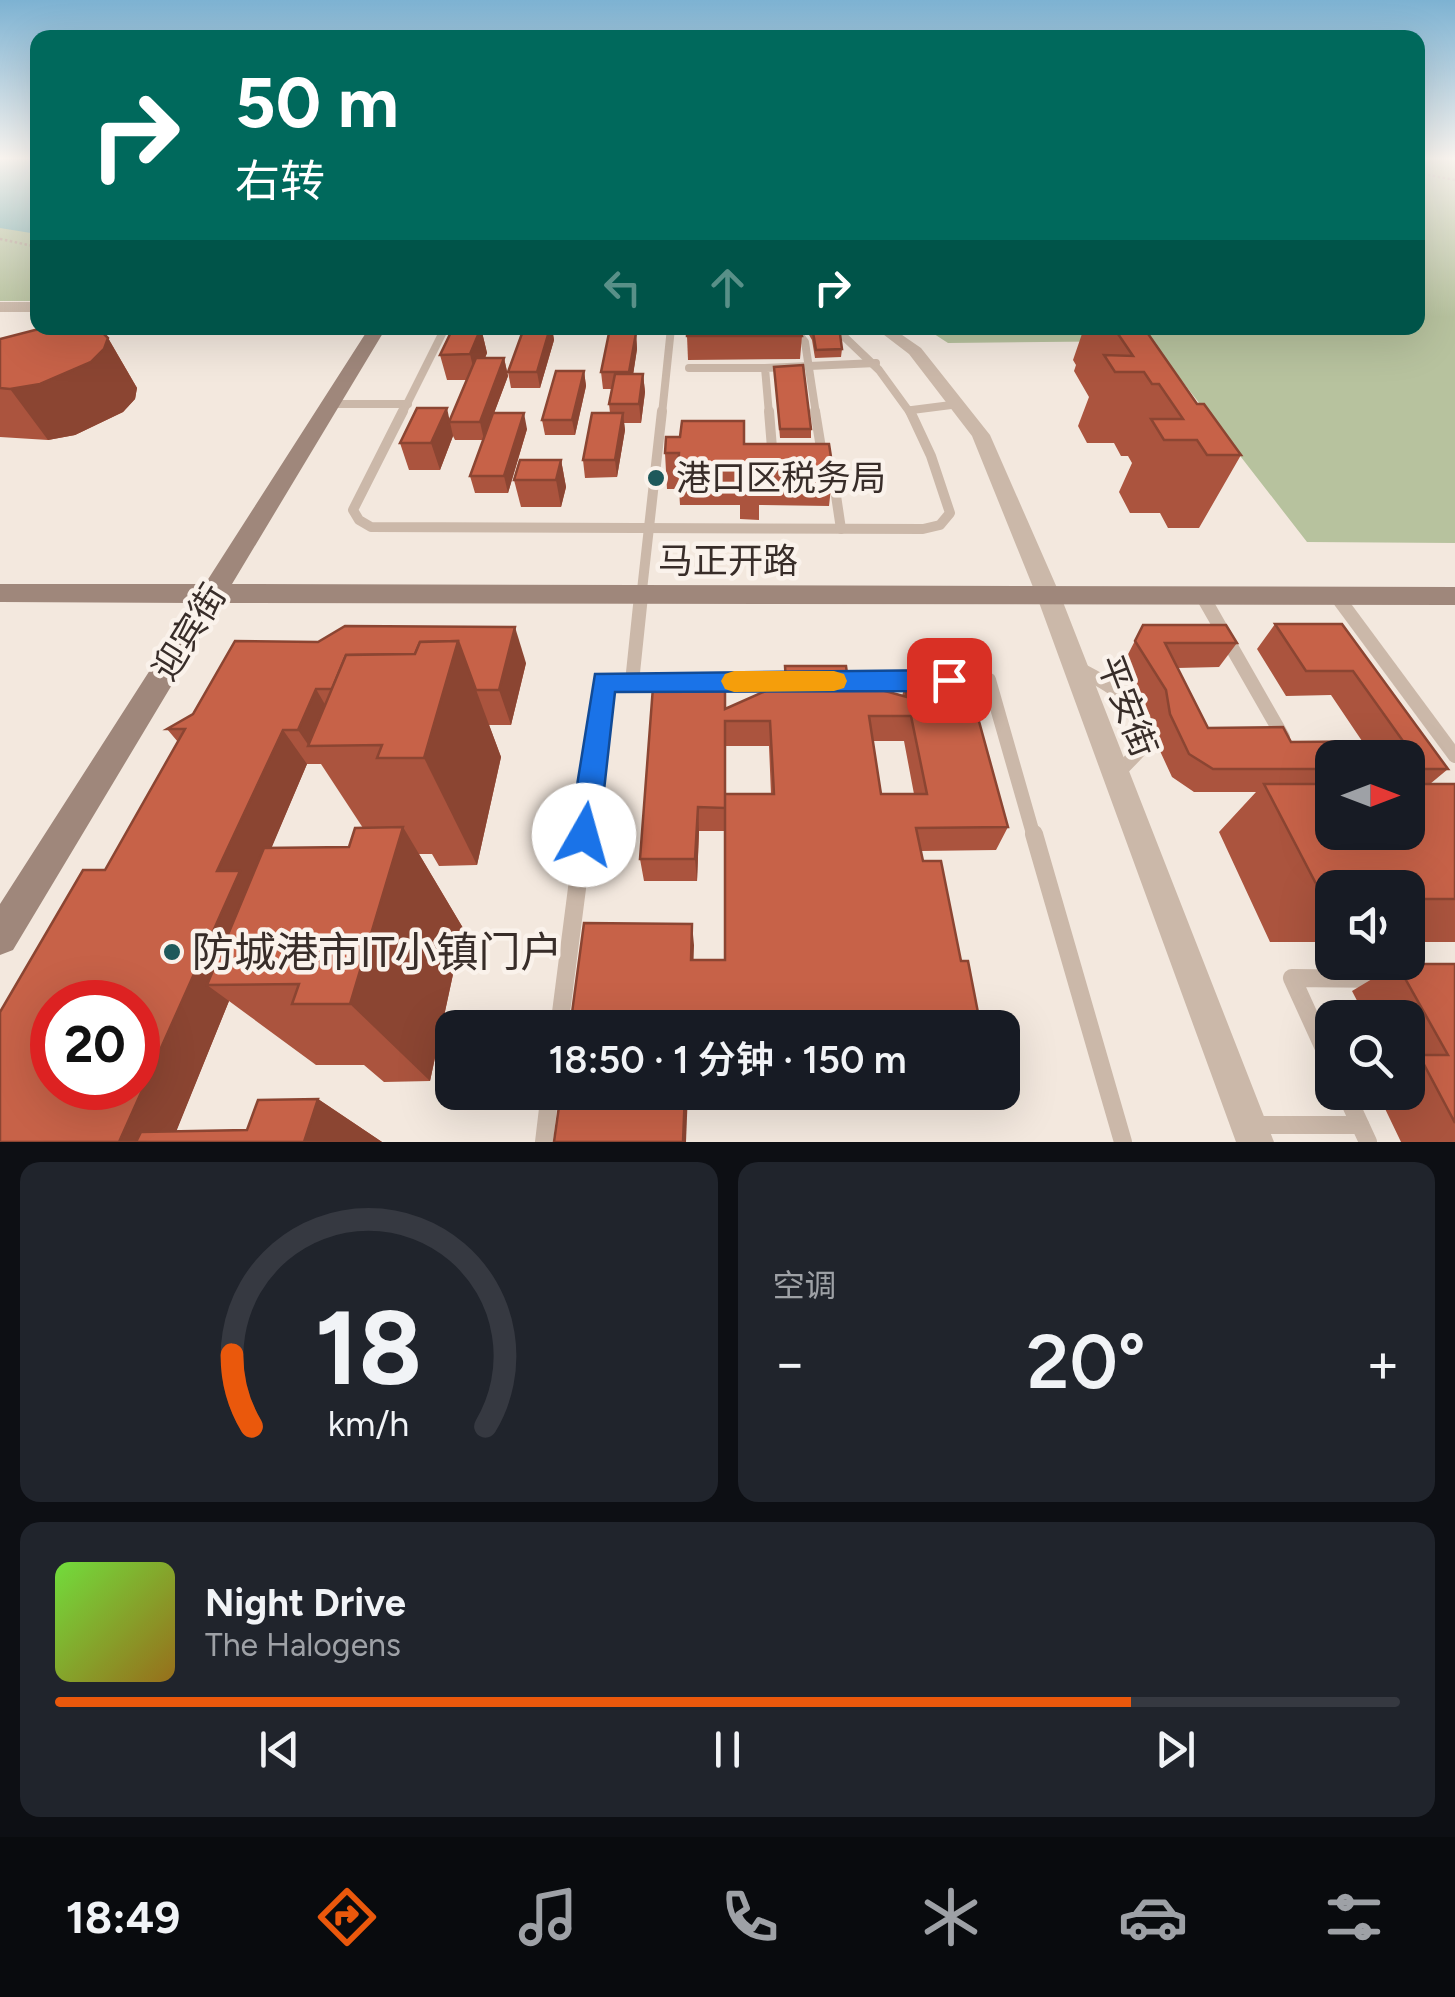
<!DOCTYPE html>
<html lang="zh">
<meta charset="utf-8">
<style>
:root{--surface:#171b24;--page:#20242c;--text:#f1f3f6;--muted:#9ea1a6;--line:#363941;--accent:#ea580c}
body{margin:0;font-family:Figtree,"Noto Sans SC",sans-serif;background:var(--page);color:var(--text);height:100vh;display:flex;flex-direction:column;font-size:38px;white-space:nowrap}
*{box-sizing:border-box;margin:0}
p{font-size:32px;color:var(--muted)}
.icon{flex:none;width:55px;height:55px;fill:none;stroke:currentColor;stroke-width:2;stroke-linecap:round;stroke-linejoin:round}
.map{position:relative;height:1142px;overflow:hidden}
.details{display:flex;flex-direction:column;gap:20px;padding:20px;background:#0d0f14;flex:1}
.details>*{flex:none}
.guide{position:absolute;left:30px;top:30px;width:1395px;height:305px;border-radius:20px;box-shadow:0 10px 40px #0002;background:#00695c;color:#fff;overflow:hidden}
.needle{width:65px;rotate:90deg}
.buttons{position:absolute;left:1315px;top:740px;display:grid;gap:20px}
.buttons a{display:grid;place-items:center;width:110px;height:110px;border-radius:20px;background:var(--surface);box-shadow:0 10px 40px #0002;font-size:50px}
.speed{position:absolute;left:30px;top:980px;display:flex;gap:20px;font-size:50px;font-weight:700;text-align:center}
.speed>*{display:grid;place-content:center;width:130px;height:130px;border-radius:50%;background:var(--surface);box-shadow:0 10px 40px #0002;line-height:1}
.speed .limit{border:15px solid #d22;background:#fff;color:#111}
.pin{position:absolute;display:grid;place-items:center;width:85px;height:85px;color:#fff;margin:-42px;border-radius:20px;box-shadow:0 5px 15px #0006}
.me{position:absolute;width:110px;margin:-55px;rotate:7deg;stroke-linejoin:round;filter:drop-shadow(0 0 8px #0008)}
.turn{display:flex;align-items:center;gap:35px;height:210px;padding:0 40px;font-size:45px}
.turn .icon{width:130px;height:130px;stroke-width:2.5}
.turn b{display:block;font-size:70px;line-height:85px}
.lanes{display:flex;align-items:center;height:95px;padding:0 40px;background:#0003;justify-content:center;gap:50px;direction:ltr}
.lanes .off{opacity:.35}
.big{font-size:75px;font-weight:600;line-height:1.1}
.details .tile{flex:1;display:flex;flex-direction:column;justify-content:center;gap:15px;min-width:0;padding:0 35px;border-radius:20px;background:var(--page)}
.details .dial{align-items:center;gap:0}
.dial svg{height:260px;overflow:visible;fill:none;stroke:var(--line);stroke-width:7;stroke-linecap:round;text-anchor:middle}
.dial text{fill:var(--text);stroke:none}
.song{display:flex;align-items:center;gap:30px}
.cover{width:120px;height:120px;border-radius:15px;background:linear-gradient(135deg,hsl(100 70% 55%),hsl(40 70% 35%))}
.played{height:10px;border-radius:5px;background:linear-gradient(90deg,var(--accent) 80%,var(--line) 80%)}
.keys{display:flex;justify-content:space-around;direction:ltr}
.heat{display:flex;justify-content:space-between;align-items:center;font-size:55px;direction:ltr}
.details .tiles{flex:1;display:grid;gap:20px;grid-template-columns:1fr 1fr}
.tile:last-child{grid-column:span 2}
.trip{position:absolute;left:435px;top:1010px;width:585px;height:100px;border-radius:20px;background:var(--surface);box-shadow:0 10px 40px #0002;font-weight:600;line-height:100px;text-align:center}
.dock{display:flex;height:160px;justify-content:space-around;align-items:center;background:#090b0e;color:var(--muted)}
.dock .icon{width:70px;height:70px}
.dock .selected{color:var(--accent)}
.dock b{font-size:45px;color:var(--text)}
.map>svg:first-child{display:block}
.green{fill:#b7c29e}
.water{fill:#7db0b0}
.lines{fill:none;stroke-linecap:round;stroke-linejoin:round}
.path{stroke:#b7a294;stroke-width:2.5;stroke-dasharray:2.5 2.5;stroke-linecap:butt}
.service-far3{stroke:#cbb8a9;stroke-width:8}
.service-far2{stroke:#cbb8a9;stroke-width:10}
.service-far1{stroke:#cbb8a9;stroke-width:14}
.service{stroke:#cbb8a9;stroke-width:18}
.minor{fill:#cbb8a9;fill-rule:evenodd}
.secondary{fill:#9f877b;fill-rule:evenodd}
.wall{fill:#ab543e;fill-rule:evenodd}
.shaded-wall{fill:#8b4532}
.building{fill:#c76248;stroke:#8b4532;stroke-width:2.5;fill-rule:evenodd}
.route{fill:#1a73e8;stroke:#114b97;stroke-width:2.5}
.slow{fill:#f59e0b}
.poi-dot{fill:#1e595b;stroke:#faf2eb;stroke-width:4}
.labels{text-anchor:middle;stroke-width:9;stroke-linejoin:round;paint-order:stroke}
.poi-label{font-size:35px;fill:#382d29;stroke:#faf2eb;text-anchor:start}
.street-label{font-size:35px;fill:#382d29;stroke:#faf2eb}
.near-poi-label{font-size:42px;fill:#382d29;stroke:#faf2eb;text-anchor:start}
</style>
<div class="map">
<svg width="1455" height="1142" viewBox="0 0 1455 1142">
<rect width="100%" height="100%" fill="#f3e8de"/>
<g class="green">
<rect x="0" y="158" width="37" height="143"/>
<polygon points="1418,158 1455,158 1455,543 1307,542 1151,341 948,343 925,328 1418,328"/>
</g>
<polygon class="water" points="0,158 37,158 37,234 0,228"/>
<g class="lines">
<g class="path">
<polyline points="1418,173 1455,180"/>
<polyline points="0,239 38,247"/>
</g>
<g class="service-far3">
<polyline points="794,328 805,342 816,414"/>
<polyline points="835,328 879,370 911,414"/>
<polyline points="689,368 765,368"/>
<polyline points="330,404 408,404"/>
<polyline points="912,410 959,404"/>
<polyline points="402,414 445,328"/>
<polyline points="662,414 671,328"/>
<polyline points="769,414 765,368 876,363"/>
</g>
<g class="service-far2">
<polyline points="403,411 353,510 359,520 371,527 923,529 940,525 950,513 931,456 910,411"/>
<polyline points="769,411 772,448"/>
<polyline points="815,411 821,448"/>
<polyline points="831,462 841,529"/>
<polyline points="641,599 662,411"/>
</g>
<g class="service-far1">
<polyline points="1203,597 1283,737"/>
<polyline points="1338,598 1455,756"/>
<path d="M1079,669c32,16 72,37 64,78l-27,28"/>
<polyline points="834,681 989,680 1034,837"/>
<polyline points="632,682 641,596"/>
<polyline points="584,837 604,682 795,681"/>
</g>
<g class="service">
<polyline points="1034,834 1123,1142"/>
<polyline points="559,1028 584,834"/>
<polyline points="1332,1066 1292,978 1386,979"/>
<polyline points="1345,1092 1368,1142"/>
<polyline points="1253,1125 1360,1125"/>
<polyline points="544,1142 550,1092"/>
</g>
<g class="minor">
<rect x="0" y="302" width="38" height="10"/>
<polygon points="875,328 892,328 921,348 990,435 1061,597 1274,1142 1236,1142 1037,597 972,436 909,354"/>
</g>
<polygon class="secondary" points="369,328 386,328 232,584 1455,587 1455,605 221,603 13,950 0,955 0,904 193,603 0,602 0,584 205,584"/>
</g>
<g class="wall">
<polygon points="481,328 487,353 485,358 504,358 508,376 494,413 527,429 508,493 475,493 470,476 483,440 455,440 453,436 440,470 409,470 400,443 450,419 467,380 447,380 440,355"/>
<polygon points="524,328 552,328 554,340 540,388 511,388 508,372"/>
<polygon points="805,328 835,328 842,349 841,357 815,358 812,340"/>
<polygon points="1084,328 1144,328 1197,404 1241,455 1199,528 1168,528 1160,513 1130,513 1119,492 1132,463 1128,456 1121,456 1114,443 1087,443 1078,426 1089,397 1074,371 1076,365 1073,360"/>
<polygon points="636,333 637,349 633,374 643,374 645,392 641,423 624,423 625,430 617,477 585,478 583,460 610,413 609,404 612,389 603,389 601,372"/>
<polygon points="687,336 802,336 800,359 688,360"/>
<polygon points="108,338 137,388 135,399 123,412 75,435 48,440 0,437 0,339"/>
<polygon points="774,367 811,429 811,438 780,438"/>
<polygon points="584,371 586,386 575,435 545,435 542,420"/>
<polygon points="744,444 833,470 829,506 759,505 759,520 740,519 740,505 680,505 679,489 667,489 665,453"/>
<polygon points="561,460 566,487 561,507 521,507 514,480"/>
<path d="M1275,624h67l106,145 -18,15h25v158h-47v-54h-76v54h-62l-51,-110 37,-40h-62l-22,-15 -18,-39 -4,-23 -28,-49 21,-41 94,18 -18,24 -42,1 31,60 83,14 71,-1 -31,-46 -45,1 -29,-47zM1332,758h76v74h-76z"/>
<path d="M235,641l291,22 -15,62h-22l12,32 -24,108 -38,1 -7,-12h-13l44,74 -33,153 -46,1 -20,-17h-48l-87,-64 -53,130 71,-1 71,-31 64,43h-382l105,-272 73,-128 -11,-13 26,-15zM307,764h14l42,64 -14,19 -78,1z"/>
<path d="M785,666l117,30 3,-10 103,141 -12,23 -75,1 2,10 38,100 -391,67 122,-104 1,36h32l46,-166 -2,-48h-44v85h-26l-2,50h-53l-4,-22 85,-150 58,-26zM872,741h32l10,53h-33z"/>
<polygon points="1397,964 1455,964 1455,1142 1401,1142 1377,1092 1408,1092 1408,1018 1366,1018 1352,991"/>
</g>
<g class="shaded-wall">
<polygon points="481,328 487,353 476,380 470,354"/>
<polygon points="550,328 552,328 554,340 540,388 537,372"/>
<polygon points="636,333 637,349 631,389 629,372"/>
<polygon points="108,338 137,388 135,399 123,412 75,435 48,440 10,389"/>
<polygon points="504,358 508,376 484,440 480,422"/>
<polygon points="584,371 586,386 575,435 572,420"/>
<polygon points="643,374 645,392 641,423 639,404"/>
<polygon points="447,408 453,436 440,470 431,443"/>
<polygon points="524,413 527,429 508,493 504,476"/>
<polygon points="623,413 625,430 617,477 615,460"/>
<polygon points="561,460 566,487 561,507 556,480"/>
<polygon points="515,627 526,663 511,725 499,690"/>
<polygon points="458,641 501,757 477,865 424,758"/>
<polygon points="316,689 337,725 309,746 298,730"/>
<polygon points="283,730 307,764 255,887 207,985 229,1001 172,1142 119,1142 217,871"/>
<polygon points="698,807 699,831 697,881 695,859"/>
<polygon points="403,827 463,928 430,1081 350,1004"/>
<polygon points="692,924 694,945 693,979 691,960"/>
<polygon points="685,1092 688,1092 686,1142 683,1142"/>
<polygon points="318,1099 382,1142 304,1142"/>
</g>
<g class="building">
<polygon points="62,328 91,328 100,330 108,338 104,349 91,362 40,384 10,389 0,388 0,339 35,330"/>
<polygon points="453,328 481,328 470,354 440,355"/>
<polygon points="524,328 550,328 537,372 508,372"/>
<polygon points="687,328 800,328 802,336 687,336"/>
<polygon points="810,328 835,328 840,334 842,349 816,350 813,332"/>
<polygon points="1114,328 1144,328 1197,404 1204,404 1241,455 1207,455 1197,440 1164,440 1151,419 1183,419 1159,384 1152,384 1144,372 1115,372 1104,355 1133,356"/>
<polygon points="609,333 636,333 629,372 601,372"/>
<polygon points="476,358 504,358 480,422 449,422"/>
<polygon points="803,365 811,429 780,429 774,367"/>
<polygon points="556,371 584,371 572,420 542,420"/>
<polygon points="615,374 643,374 639,404 609,404"/>
<polygon points="417,408 447,408 431,443 400,443"/>
<polygon points="493,413 524,413 504,476 470,476"/>
<polygon points="592,413 623,413 615,460 583,460"/>
<polygon points="682,421 744,421 744,444 829,444 833,470 759,469 760,483 741,483 741,469 678,469 679,453 665,453 666,437 680,437"/>
<polygon points="520,460 561,460 556,480 514,480"/>
<polygon points="1275,624 1342,624 1448,769 1408,769 1408,758 1332,758 1332,769 1213,769 1189,754 1170,714 1166,690 1135,641 1143,625 1226,625 1237,643 1165,643 1208,728 1283,727 1291,742 1403,741 1353,671 1306,671"/>
<path d="M345,626l170,1 -16,63h-23l-18,-49 -38,1 -5,12 -69,1 -14,34h-16l-18,41h-15l-66,141h23l-121,271h-119v-130l83,-142h22l80,-141h-18l26,-15 42,-73 83,1zM52,1002h86v86h-86z"/>
<polygon points="458,641 424,758 377,758 382,745 308,746 346,655 415,654 420,642"/>
<path d="M785,666h61l2,15 59,16 -2,-11 64,-1 39,142 -92,1 7,33h18l20,100h7l13,67h-411l14,-105 108,1 -1,36h34v-166h49l-4,-73h-45v87l-27,-1 -3,52h-55l13,-172 72,-1v23l61,-27zM869,716h42l16,78h-46z"/>
<polygon points="1264,784 1332,784 1332,832 1408,832 1408,784 1455,784 1455,899 1408,899 1408,888 1332,888 1332,899 1324,899"/>
<polygon points="403,827 350,1004 292,1004 299,984 207,985 264,848 349,847 355,828"/>
<polygon points="1397,964 1455,964 1455,1123 1419,1055 1448,1055"/>
<polygon points="561,1092 685,1092 683,1142 554,1142"/>
<polygon points="318,1099 304,1142 136,1142 141,1132 247,1130 258,1100"/>
</g>
<linearGradient id="sky" x2="0" y2="1"><stop stop-color="#7db2d2"/><stop offset="0.5" stop-color="#faf5f0"/><stop offset="1" stop-color="#faf5f0" stop-opacity="0"/></linearGradient>
<rect width="1455" height="317" fill="url(#sky)"/>
<polygon class="route" points="949,670 958,673 962,680 958,688 949,691 615,692 599,835 594,845 584,849 573,845 569,835 595,674"/>
<polygon class="slow" points="734,671 834,671 844,674 847,681 844,688 834,691 734,692 725,689 721,681 725,674"/>
<g class="poi-dot">
<circle cx="656" cy="478" r="10"/>
<circle cx="172" cy="952" r="10"/>
</g>
<g class="labels">
<g class="poi-label">
<text x="676" y="490">港口区税务局</text>
</g>
<g class="street-label">
<text x="728" y="573">马正开路</text>
<text transform="translate(189 632) rotate(-58)" y="12">迎宾街</text>
<text transform="translate(1127 706) rotate(69)" y="12">平安街</text>
</g>
<g class="near-poi-label">
<text x="192" y="967">防城港市IT小镇门户</text>
</g>
</g>
</svg>
<div class="buttons">
<a><svg class="needle" viewBox="-14 -14 28 28"><path d="M0-13l5 13h-10z" fill="#e53935"/><path d="M0 13l5-13h-10z" fill="#9ea1a6"/></svg></a>
<a><svg class="icon" aria-label="sound" viewBox="0 0 24 24"><path d="M4 9h4l5-4v14l-5-4H4zM17 9q2 3 0 6"/></svg></a>
<a><svg class="icon" aria-label="search" viewBox="0 0 24 24"><circle cx="10" cy="10" r="6"/><path d="M15 15l6 6"/></svg></a>
</div>
<div class="speed"><div class="limit">20</div></div>
<div class="pin" style="left:949px;top:680px;background:#d93025"><svg class="icon" aria-label="arrive" viewBox="0 0 24 24"><path d="M6 21V4h12l-3 4 3 4H6"/></svg></div>
<svg class="me" style="left:584px;top:835px" viewBox="-20 -20 40 40"><circle r="19" fill="#fff"/><path d="M0-13L10 11 0 6-10 11z" fill="#1a73e8"/></svg>
<div class="trip">18:50 · 1 分钟 · 150 m</div>
<div class="guide">
<div class="turn"><svg class="icon" aria-label="right" viewBox="0 0 24 24"><path d="M7 20v-9h11M14 6l5 5-5 5"/></svg><div><b>50 m</b>右转</div></div>
<div class="lanes"><svg class="icon off" aria-label="left" viewBox="0 0 24 24"><path d="M17 20v-9H6M10 6l-5 5 5 5"/></svg><svg class="icon off" aria-label="ahead" viewBox="0 0 24 24"><path d="M12 20V5M6 11l6-6 6 6"/></svg><svg class="icon" aria-label="right" viewBox="0 0 24 24"><path d="M7 20v-9h11M14 6l5 5-5 5"/></svg></div>
</div>
</div>
<section class="details">
<div class="tiles">
<div class="tile dial"><svg viewBox="0 0 100 80">
<path d="M14 69A42 42 0 1 1 86 69"/>
<path d="M14 69A42 42 0 0 1 8 47" stroke="#ea580c"/>
<text x="50" y="56" font-size="32" font-weight="700">18</text>
<text x="50" y="72" font-size="11">km/h</text>
</svg></div>
<div class="tile"><p>空调</p>
<div class="heat"><a>−</a><b class="big">20°</b><a>+</a></div>
</div>
<div class="tile">
<div class="song"><i class="cover"></i><div><b>Night Drive</b><p>The Halogens</p></div></div>
<div class="played"></div>
<div class="keys"><svg class="icon" aria-label="previous" viewBox="0 0 24 24"><path d="M18 5L8 12l10 7zM5 5v14"/></svg><svg class="icon" aria-label="pause" viewBox="0 0 24 24"><path d="M8 5v14M16 5v14"/></svg><svg class="icon" aria-label="next" viewBox="0 0 24 24"><path d="M6 5l10 7-10 7zM19 5v14"/></svg></div>
</div>
</div>
</section>
<nav class="dock">
<b>18:49</b>
<svg class="icon selected" aria-label="directions" viewBox="0 0 24 24"><path d="M12 3l9 9-9 9-9-9zM9 14v-3h6M13 9l2 2-2 2"/></svg>
<svg class="icon" aria-label="music" viewBox="0 0 24 24"><path d="M9 18V5l10-2v13"/><circle cx="6" cy="18" r="3"/><circle cx="16" cy="16" r="3"/></svg>
<svg class="icon" aria-label="phone" viewBox="0 0 24 24"><path d="M5 4h4l2 5-3 2q2 4 5 5l2-3 5 2v4C11 20 4 13 5 4z"/></svg>
<svg class="icon" aria-label="climate" viewBox="0 0 24 24"><path d="M12 3v18M4 7l16 10M4 17L20 7"/></svg>
<svg class="icon" aria-label="car" viewBox="0 0 24 24"><path d="M5 17H2v-5l4-1 3-4h7l3 4 3 1v5h-3M9 17h6M6 11h13"/><circle cx="7" cy="17" r="2"/><circle cx="17" cy="17" r="2"/></svg>
<svg class="icon" aria-label="filters" viewBox="0 0 24 24"><path d="M4 7h16M4 17h16"/><circle cx="9" cy="7" r="2"/><circle cx="15" cy="17" r="2"/></svg>
</nav>
